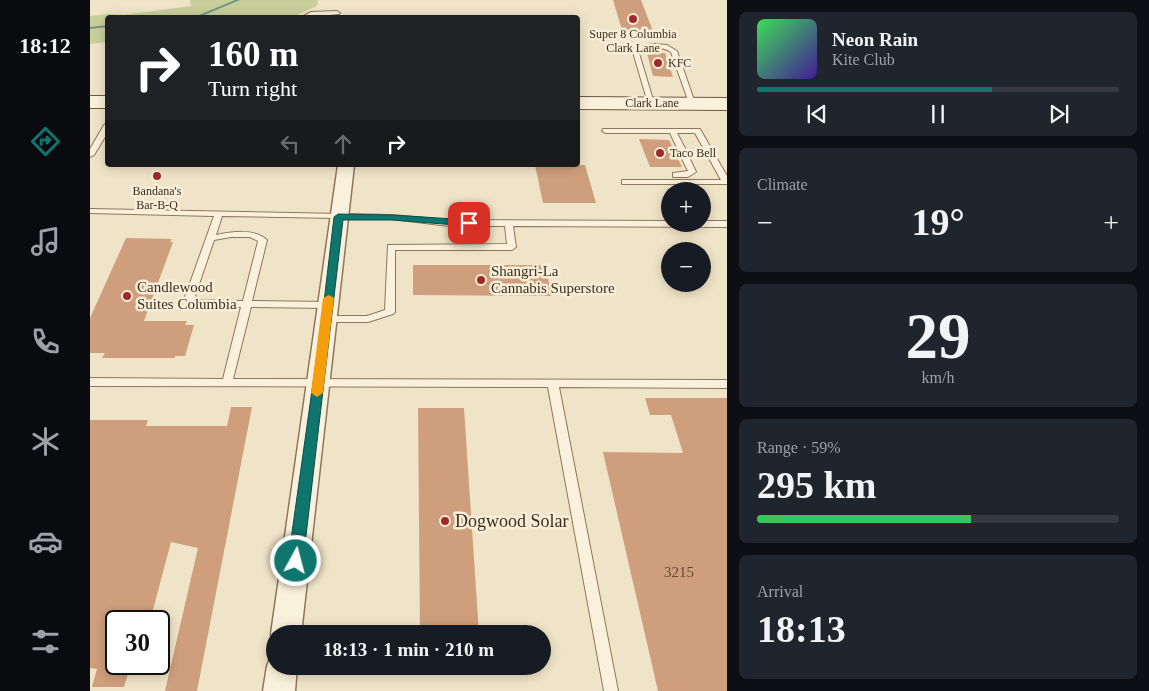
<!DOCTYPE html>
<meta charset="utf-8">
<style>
:root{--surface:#171b24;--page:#20242c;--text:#f1f3f6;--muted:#9ea1a6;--line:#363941;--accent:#0f766e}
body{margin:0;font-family:Georgia,serif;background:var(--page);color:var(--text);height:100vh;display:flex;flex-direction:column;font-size:19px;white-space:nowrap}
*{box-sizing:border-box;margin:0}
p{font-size:16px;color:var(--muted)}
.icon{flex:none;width:28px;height:28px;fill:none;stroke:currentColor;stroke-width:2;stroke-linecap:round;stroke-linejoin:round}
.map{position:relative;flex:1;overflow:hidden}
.side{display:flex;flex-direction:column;gap:12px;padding:12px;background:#0d0f14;width:422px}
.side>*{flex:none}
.top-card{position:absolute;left:15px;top:15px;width:475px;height:152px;border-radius:5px;box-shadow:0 2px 12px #0003;background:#202124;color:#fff;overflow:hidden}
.buttons{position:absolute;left:571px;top:182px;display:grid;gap:10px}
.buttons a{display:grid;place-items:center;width:50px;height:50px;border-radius:50%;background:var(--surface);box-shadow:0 2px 12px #0003;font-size:25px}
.speed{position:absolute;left:15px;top:610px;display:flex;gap:10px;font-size:25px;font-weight:700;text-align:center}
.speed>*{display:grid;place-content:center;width:65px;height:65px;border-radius:50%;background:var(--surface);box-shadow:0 2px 12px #0003;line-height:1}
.speed .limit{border:2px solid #111;border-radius:8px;background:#fff;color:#111}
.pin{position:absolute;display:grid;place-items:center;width:42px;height:42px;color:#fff;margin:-21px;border-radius:10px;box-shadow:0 2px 8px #0006}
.me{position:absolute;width:55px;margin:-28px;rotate:7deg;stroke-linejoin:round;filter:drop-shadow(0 0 4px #0008)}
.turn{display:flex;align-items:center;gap:18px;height:105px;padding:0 20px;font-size:22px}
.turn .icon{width:65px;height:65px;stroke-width:2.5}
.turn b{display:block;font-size:35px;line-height:42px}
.lanes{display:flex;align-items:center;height:48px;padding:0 20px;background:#0003;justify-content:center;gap:25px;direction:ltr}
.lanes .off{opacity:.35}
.big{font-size:38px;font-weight:600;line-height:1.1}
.side .tile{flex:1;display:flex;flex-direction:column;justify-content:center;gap:8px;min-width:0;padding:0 18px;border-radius:8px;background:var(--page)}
.side .dial{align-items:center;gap:0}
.dial b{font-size:65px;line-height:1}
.song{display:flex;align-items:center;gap:15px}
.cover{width:60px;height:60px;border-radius:8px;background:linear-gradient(135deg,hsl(130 70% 55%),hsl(260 70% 35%))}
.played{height:5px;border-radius:2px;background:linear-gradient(90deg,var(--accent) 65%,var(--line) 65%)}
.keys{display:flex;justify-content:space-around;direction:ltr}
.heat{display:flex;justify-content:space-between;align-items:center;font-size:28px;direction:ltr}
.charge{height:8px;border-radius:4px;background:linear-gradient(90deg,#34c759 59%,var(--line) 0)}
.trip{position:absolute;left:176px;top:625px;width:285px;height:50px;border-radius:25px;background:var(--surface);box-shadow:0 2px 12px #0003;font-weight:600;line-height:50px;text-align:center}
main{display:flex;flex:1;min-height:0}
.tab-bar{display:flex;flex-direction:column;width:90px;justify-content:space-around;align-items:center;background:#090b0e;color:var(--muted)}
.tab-bar .icon{width:35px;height:35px}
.tab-bar .active{color:var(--accent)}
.tab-bar b{font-size:22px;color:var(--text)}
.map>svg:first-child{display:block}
.green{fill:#c9cf9b}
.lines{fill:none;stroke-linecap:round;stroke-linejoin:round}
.stream{fill:#6f938a;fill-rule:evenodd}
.building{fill:#cf9f7d}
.service-casing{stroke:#8d765c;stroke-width:2}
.minor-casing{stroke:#8d765c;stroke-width:3}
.secondary-casing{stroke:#6f573f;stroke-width:2}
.service{fill:#faf1dc;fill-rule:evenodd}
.minor{fill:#faf1dc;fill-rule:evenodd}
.secondary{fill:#faf1dc;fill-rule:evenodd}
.route{fill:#0f766e;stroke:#0a4d48}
.slow{fill:#f59e0b}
.poi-dot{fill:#9e2a2b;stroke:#f7eed8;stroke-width:2}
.labels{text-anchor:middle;stroke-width:5;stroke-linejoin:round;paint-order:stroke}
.far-poi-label{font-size:12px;fill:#3d2e20;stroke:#f7eed8}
.far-street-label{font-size:12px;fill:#3d2e20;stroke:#f7eed8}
.poi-label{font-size:15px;fill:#3d2e20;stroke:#f7eed8;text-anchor:start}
.near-number-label{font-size:15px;fill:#624a37}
.near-poi-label{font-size:18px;fill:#3d2e20;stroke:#f7eed8;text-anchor:start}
</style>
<main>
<nav class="tab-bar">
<b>18:12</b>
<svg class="icon active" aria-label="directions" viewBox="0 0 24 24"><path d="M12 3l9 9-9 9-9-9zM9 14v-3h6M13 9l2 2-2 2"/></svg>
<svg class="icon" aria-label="music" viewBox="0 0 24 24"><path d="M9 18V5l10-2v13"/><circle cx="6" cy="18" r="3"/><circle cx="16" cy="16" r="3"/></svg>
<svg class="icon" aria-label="phone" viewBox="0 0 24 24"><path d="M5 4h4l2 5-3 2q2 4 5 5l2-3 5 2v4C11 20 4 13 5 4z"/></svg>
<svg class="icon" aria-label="climate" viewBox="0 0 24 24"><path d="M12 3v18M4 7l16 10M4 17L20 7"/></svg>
<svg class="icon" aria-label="car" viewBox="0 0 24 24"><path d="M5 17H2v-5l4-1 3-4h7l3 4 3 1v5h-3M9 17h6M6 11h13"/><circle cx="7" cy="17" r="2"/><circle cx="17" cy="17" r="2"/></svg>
<svg class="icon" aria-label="filters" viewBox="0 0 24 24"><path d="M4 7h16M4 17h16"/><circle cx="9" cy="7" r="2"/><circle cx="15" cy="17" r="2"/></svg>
</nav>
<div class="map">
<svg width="637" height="691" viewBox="0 0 637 691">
<rect width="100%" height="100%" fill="#f0e4c8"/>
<polygon class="green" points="100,0 228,0 227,6 202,17 18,18 17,42 0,44 0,16 19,14 33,15 101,6"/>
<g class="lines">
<g class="stream">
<polygon points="145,0 150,0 107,18 102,18"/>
<polygon points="18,25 18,27 0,29 0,27"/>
</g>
</g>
<g class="building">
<polygon points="523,0 551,0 563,31 532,30"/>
<polygon points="557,53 575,53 583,77 563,76"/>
<polygon points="549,139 579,140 592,167 560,167"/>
<polygon points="445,165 495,165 506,203 453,203"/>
<polygon points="36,238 82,239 80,242 83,242 54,321 97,321 95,325 104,325 95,356 85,356 85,358 12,358 15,353 0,353 0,318"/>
<polygon points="323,265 456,265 461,296 323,295"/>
<polygon points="555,398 637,398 637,691 568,691 513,452 593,453 581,415 560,415"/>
<polygon points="141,407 162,407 107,691 75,691 108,548 81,542 60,621 26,621 26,664 41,664 34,687 2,687 7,669 0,668 0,420 58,420 56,426 137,426"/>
<polygon points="328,408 374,408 389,634 330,634"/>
</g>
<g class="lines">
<g class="service-casing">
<g id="service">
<polygon points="247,11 250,13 249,14 210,18 221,12"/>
<path d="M565,44l12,1 10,6 18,52 -1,1 -5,-1 -18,-51c-10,-6 -22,-5 -33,-2l16,53 -3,2 -3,-2 -16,-54 7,-3z"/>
<polygon points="18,123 18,132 4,155 0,157 0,149 14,125"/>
<polygon points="513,129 610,129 637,176 637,184 532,184 532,180 631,180 605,133 587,133 598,154 594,156 590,154 580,133 516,133 512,131"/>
<polygon points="593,157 599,157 606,172 598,177 583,177 583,173 598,171 592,159"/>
<path d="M0,209l302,6 57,5 221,1v3h32v-3h25v6l-214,-1 3,21 -4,3h-117v62l-2,2 -25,8h-41l-5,-3 5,-3h40l18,-6 3,-65 119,-1 -2,-18h-56l-57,-7 -170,-3 -6,19c16,-3 38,-7 51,5l-15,61 76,1 5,3 -5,3 -77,-1 -18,72 494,1v8l-168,-1 59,304h-14l-56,-304 -458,-1v-8l133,1 18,-72 -44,-1 -3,-1 -9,-8 29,-81 -124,-3zM141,237h19l8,4 -15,60 -44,-1 -4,-4 19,-56z"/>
</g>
</g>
<g class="minor-casing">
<g id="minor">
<polygon points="248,165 264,165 211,634 185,634 185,642 181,634"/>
<polygon points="185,654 185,666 207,666 205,691 173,691 177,666 181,656"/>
</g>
</g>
<g class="secondary-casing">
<g id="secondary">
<rect x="0" y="96" width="18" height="12"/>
<polygon points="488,97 637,98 637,110 488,109"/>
</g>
</g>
<use href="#service" class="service"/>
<use href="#minor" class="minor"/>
<use href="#secondary" class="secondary"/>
</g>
<polygon class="route" points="248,214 302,215 379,220 384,223 379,226 302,220 253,220 213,561 211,565 206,567 200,565 198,561 232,319 244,217"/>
<polygon class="slow" points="239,295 244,298 233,393 227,397 221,393 233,298"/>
<g class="poi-dot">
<circle cx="543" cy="19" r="5"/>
<circle cx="568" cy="63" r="5"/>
<circle cx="570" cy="153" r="5"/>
<circle cx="67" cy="176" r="5"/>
<circle cx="391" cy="280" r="5"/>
<circle cx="37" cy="296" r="5"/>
<circle cx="355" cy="521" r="5"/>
</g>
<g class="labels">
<g class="far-poi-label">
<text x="543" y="38">Super 8 Columbia<tspan x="543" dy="14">Clark Lane</tspan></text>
<text x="578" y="67" text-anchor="start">KFC</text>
<text x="580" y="157" text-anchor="start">Taco Bell</text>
<text x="67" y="195">Bandana's<tspan x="67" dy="14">Bar-B-Q</tspan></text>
</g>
<g class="far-street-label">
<text x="562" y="107">Clark Lane</text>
</g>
<g class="poi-label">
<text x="401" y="276">Shangri-La<tspan x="401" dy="17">Cannabis Superstore</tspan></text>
<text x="47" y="292">Candlewood<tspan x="47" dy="17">Suites Columbia</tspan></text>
</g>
<g class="near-number-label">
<text x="589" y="577">3215</text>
</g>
<g class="near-poi-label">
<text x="365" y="527">Dogwood Solar</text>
</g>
</g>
</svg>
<div class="buttons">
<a>+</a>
<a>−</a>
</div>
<div class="speed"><div class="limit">30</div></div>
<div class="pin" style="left:379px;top:223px;background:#d93025"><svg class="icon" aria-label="arrive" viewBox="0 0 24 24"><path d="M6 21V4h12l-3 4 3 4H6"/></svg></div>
<svg class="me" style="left:206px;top:561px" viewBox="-20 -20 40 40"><circle r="17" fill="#0f766e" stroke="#fff" stroke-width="3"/><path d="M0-11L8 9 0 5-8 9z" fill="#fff"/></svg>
<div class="trip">18:13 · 1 min · 210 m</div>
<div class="top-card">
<div class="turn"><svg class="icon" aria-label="right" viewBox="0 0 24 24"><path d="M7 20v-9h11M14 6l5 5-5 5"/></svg><div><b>160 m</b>Turn right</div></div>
<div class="lanes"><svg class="icon off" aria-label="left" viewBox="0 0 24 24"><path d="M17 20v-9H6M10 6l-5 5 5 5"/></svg><svg class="icon off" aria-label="ahead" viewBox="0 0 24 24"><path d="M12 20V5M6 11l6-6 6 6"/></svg><svg class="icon" aria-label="right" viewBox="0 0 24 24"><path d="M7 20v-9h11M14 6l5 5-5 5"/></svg></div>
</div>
</div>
<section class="side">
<div class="tile">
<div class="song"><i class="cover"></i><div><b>Neon Rain</b><p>Kite Club</p></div></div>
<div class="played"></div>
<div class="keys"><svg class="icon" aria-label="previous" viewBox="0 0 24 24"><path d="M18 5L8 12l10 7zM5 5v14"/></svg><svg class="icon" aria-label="pause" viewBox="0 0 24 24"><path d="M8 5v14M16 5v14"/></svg><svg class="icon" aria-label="next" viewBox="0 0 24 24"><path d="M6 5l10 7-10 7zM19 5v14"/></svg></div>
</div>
<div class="tile"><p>Climate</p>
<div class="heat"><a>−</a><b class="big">19°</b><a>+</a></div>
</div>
<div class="tile dial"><b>29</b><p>km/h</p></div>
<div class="tile"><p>Range · 59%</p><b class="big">295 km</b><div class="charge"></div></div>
<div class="tile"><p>Arrival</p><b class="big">18:13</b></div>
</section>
</main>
